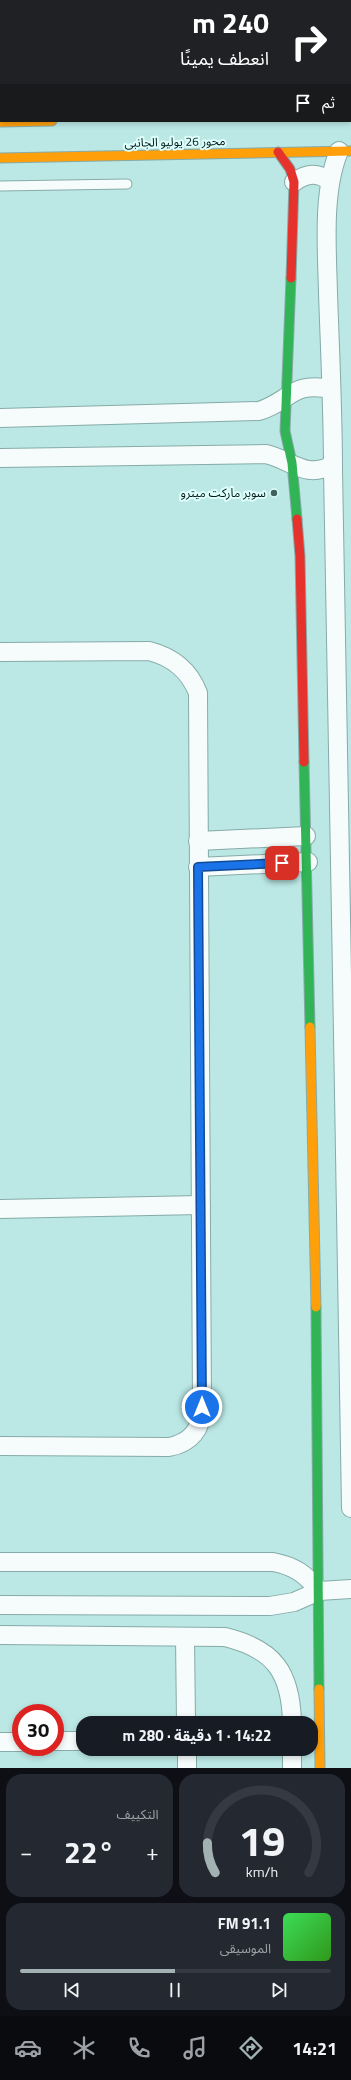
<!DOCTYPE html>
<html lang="ar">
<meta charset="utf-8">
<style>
:root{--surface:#171b24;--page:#242831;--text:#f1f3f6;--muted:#9ea1a6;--line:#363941;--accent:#a2b2b2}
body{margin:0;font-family:"Titillium Web","Noto Sans Arabic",sans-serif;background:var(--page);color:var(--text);direction:rtl;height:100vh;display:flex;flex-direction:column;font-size:15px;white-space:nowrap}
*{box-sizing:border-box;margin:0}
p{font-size:13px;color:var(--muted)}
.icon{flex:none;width:22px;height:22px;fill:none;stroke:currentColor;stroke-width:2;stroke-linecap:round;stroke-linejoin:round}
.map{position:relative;height:1768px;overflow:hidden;direction:ltr}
.drawer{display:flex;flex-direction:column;gap:6px;padding:6px;background:#0d0f14;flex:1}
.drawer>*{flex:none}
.guide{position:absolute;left:0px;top:0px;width:351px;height:122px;box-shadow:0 2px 6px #0003;direction:rtl;background:#202124;color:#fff;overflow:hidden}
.speed{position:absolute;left:12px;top:1704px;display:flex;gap:8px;font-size:20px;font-weight:700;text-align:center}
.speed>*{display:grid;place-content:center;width:52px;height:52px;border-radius:50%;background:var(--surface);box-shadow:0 2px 6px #0003;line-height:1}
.speed .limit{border:6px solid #d22;background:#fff;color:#111}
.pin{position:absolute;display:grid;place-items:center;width:34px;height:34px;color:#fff;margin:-17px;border-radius:8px;box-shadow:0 2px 6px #0006}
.me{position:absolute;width:44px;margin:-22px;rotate:0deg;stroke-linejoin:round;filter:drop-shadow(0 0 3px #0008)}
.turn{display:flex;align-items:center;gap:14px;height:84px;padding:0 16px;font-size:18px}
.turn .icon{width:52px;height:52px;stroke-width:2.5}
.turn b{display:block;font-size:28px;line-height:34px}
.then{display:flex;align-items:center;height:38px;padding:0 16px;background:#0003;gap:8px;font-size:15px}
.big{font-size:30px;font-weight:700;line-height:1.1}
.drawer .widget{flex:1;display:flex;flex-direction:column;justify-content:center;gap:6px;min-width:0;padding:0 14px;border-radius:16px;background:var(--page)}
.drawer .dial{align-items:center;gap:0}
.dial svg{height:104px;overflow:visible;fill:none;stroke:var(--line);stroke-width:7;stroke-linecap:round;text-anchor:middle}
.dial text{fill:var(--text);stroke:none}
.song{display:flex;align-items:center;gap:12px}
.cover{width:48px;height:48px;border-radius:6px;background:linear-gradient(135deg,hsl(130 70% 55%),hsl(110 70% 35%))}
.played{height:4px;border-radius:2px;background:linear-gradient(90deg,var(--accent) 50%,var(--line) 50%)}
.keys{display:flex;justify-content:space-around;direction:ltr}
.heat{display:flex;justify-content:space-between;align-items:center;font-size:22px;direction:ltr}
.drawer .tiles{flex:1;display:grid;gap:6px;grid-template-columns:1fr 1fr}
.widget:last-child{grid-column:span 2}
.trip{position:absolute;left:76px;top:1716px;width:242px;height:40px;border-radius:16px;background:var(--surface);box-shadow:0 2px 6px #0003;font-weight:700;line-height:40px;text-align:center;direction:rtl}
.dock{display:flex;height:64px;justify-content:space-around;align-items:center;background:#090b0e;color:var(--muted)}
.dock .icon{width:28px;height:28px}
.dock .active{color:var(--accent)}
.dock b{font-size:18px;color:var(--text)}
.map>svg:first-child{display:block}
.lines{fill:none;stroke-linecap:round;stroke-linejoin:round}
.lane-casing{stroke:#86aba8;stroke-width:11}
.street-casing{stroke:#86aba8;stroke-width:20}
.fast-casing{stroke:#86aba8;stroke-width:11}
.slow-casing{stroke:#86aba8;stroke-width:11}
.jam-casing{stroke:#86aba8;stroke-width:11}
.path{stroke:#c1cecd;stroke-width:2.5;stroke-dasharray:3 3;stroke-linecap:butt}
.lane{stroke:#f5fcfb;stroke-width:9}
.street{stroke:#f5fcfb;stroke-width:18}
.fast{stroke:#30b455;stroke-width:9}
.slow{stroke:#ff9f0a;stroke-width:9}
.jam{stroke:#e5322d;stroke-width:9}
.rail-casing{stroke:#c1cfce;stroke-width:4.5}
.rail{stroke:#dffffc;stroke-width:3;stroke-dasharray:9;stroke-linecap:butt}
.route-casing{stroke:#114b97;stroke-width:10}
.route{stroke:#1a73e8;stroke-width:7}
.poi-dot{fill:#416260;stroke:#dffffc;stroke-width:1.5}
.labels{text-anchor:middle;stroke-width:4;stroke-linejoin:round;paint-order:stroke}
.street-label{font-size:12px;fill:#001a18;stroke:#dffffc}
.poi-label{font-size:12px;fill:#001a18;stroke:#dffffc;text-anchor:end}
</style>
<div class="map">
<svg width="351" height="1768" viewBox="0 0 351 1768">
<rect width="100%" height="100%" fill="#bbe8e5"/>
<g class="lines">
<g class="lane-casing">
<polyline id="lane" points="0,186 127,184"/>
</g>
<g class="street-casing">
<g id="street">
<path d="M339,151c-17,41 -12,98 -11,142 2,59 5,118 5,177 4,346 15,692 18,1038"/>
<path d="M294,182c13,-9 23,-10 36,-1"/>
<path d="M0,418l259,-7c32,-10 32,-30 72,-22"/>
<path d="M0,458l266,-4c28,7 38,25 67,11"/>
<path d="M0,652l149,-1c24,6 40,19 49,42l4,714c0,22 -11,36 -33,40l-169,-1"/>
<polyline points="198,841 306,836"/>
<polyline points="198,867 308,862"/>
<polyline points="0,1209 201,1205"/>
<path d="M0,1562h273c21,4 33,12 46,29"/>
<polyline points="0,1605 270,1606 294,1602 319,1591 351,1589"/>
<path d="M0,1635l225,2c49,12 66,35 67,86"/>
<polyline points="185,1637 186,1723"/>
<polyline points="55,1741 83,1741"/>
<polyline points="0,1742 21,1742"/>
<polyline points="187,1749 187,1768"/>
<polyline points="292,1749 292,1768"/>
</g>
</g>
<g class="fast-casing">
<g id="fast">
<polyline points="0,61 1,61"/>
<polyline points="350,116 351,116"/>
<polyline points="291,278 285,431 292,463 297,519"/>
<polyline points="304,762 310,1027"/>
<polyline points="316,1307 319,1689"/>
</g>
</g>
<g class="slow-casing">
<g id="slow">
<polyline points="350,11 351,11"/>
<polyline points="0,20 1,20"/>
<polyline points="350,55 351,55"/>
<polyline points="0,122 52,121"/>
<polyline points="0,158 351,151"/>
<polyline points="310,1027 316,1307"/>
<polyline points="319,1689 320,1768"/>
</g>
</g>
<g class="jam-casing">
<g id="jam">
<polyline points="136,0 141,1"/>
<polyline points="278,152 290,169 294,182 291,278"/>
<polyline points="297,519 300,556 304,762"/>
</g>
</g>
<polyline class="path" points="31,1 32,0"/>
<use href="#lane" class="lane"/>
<use href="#street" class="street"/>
<use href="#fast" class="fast"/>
<use href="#slow" class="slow"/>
<use href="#jam" class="jam"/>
<g class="rail-casing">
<g id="rail">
<polyline points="350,74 351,74"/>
<polyline points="0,80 1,80"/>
<polyline points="350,86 351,86"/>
<polyline points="0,92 1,92"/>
</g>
</g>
<use href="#rail" class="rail"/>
</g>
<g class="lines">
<g class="route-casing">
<polyline id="route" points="202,1407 198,867 282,863"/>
</g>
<use href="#route" class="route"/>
</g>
<circle class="poi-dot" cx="274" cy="493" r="4"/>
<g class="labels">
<g class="street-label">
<text transform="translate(175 142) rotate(-1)" y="4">محور 26 يوليو الجانبى</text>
</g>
<g class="poi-label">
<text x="266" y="497">سوبر ماركت ميترو</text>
</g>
</g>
</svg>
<div class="speed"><div class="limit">30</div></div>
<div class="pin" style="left:282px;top:863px;background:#d93025"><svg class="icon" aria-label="arrive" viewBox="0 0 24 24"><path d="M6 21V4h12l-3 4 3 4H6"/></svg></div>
<svg class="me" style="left:202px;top:1407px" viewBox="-20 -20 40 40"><circle r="17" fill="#1a73e8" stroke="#fff" stroke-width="3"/><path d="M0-11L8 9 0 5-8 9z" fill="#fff"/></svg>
<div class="trip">14:22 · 1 دقيقة · 280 m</div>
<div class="guide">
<div class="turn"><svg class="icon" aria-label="right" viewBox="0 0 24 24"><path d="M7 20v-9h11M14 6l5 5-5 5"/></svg><div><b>240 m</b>انعطف يمينًا</div></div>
<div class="then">ثم<svg class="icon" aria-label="arrive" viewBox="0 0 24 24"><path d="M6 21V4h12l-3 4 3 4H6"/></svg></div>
</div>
</div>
<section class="drawer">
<div class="tiles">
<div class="widget dial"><svg viewBox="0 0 100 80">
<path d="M14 69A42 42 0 1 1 86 69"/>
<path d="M14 69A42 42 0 0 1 8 46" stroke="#a2b2b2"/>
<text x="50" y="56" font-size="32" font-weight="700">19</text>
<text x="50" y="72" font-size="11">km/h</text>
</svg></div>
<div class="widget"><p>التكييف</p>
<div class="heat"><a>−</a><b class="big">22°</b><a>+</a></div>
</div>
<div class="widget">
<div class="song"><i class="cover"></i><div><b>91.1 FM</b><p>الموسيقى</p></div></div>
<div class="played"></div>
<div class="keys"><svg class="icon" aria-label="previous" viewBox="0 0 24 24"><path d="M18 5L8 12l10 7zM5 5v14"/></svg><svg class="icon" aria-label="pause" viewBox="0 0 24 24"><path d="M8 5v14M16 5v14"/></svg><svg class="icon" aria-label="next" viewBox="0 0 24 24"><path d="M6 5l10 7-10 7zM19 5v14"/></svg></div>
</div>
</div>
</section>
<nav class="dock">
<b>14:21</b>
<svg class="icon active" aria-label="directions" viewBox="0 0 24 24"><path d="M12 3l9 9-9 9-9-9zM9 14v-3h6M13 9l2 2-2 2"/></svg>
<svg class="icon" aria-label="music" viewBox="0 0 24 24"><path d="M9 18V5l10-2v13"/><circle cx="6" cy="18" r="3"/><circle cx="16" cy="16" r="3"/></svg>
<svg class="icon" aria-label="phone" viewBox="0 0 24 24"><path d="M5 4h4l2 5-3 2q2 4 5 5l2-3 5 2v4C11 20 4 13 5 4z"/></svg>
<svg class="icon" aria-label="climate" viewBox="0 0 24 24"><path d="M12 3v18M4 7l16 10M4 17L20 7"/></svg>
<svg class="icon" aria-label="car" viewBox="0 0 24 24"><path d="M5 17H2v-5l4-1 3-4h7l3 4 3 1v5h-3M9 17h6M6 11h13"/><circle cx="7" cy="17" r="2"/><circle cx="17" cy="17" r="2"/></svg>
</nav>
